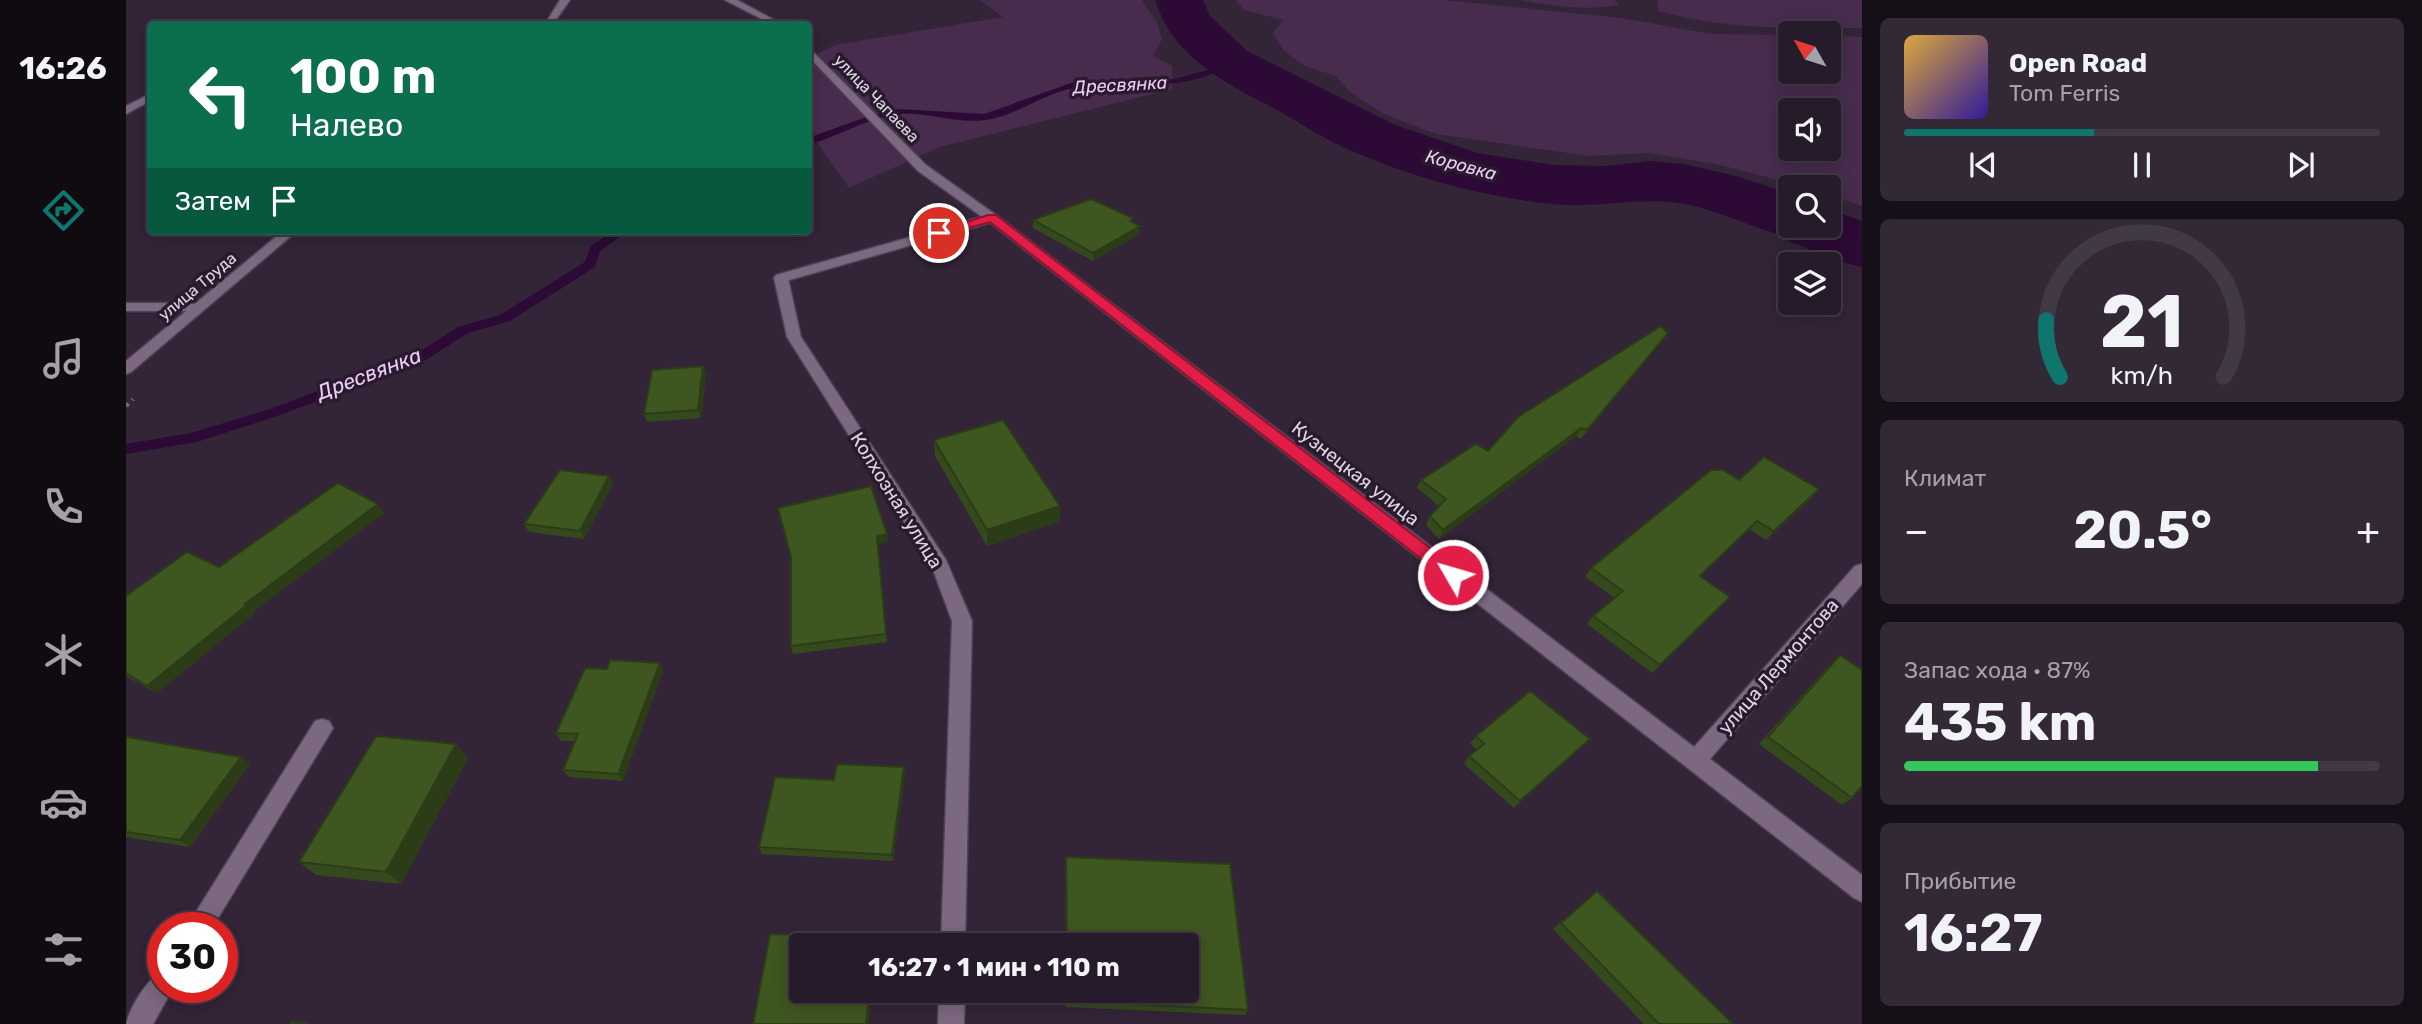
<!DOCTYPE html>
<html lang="ru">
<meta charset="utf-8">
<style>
:root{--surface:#261b2a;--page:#322836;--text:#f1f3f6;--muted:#a4a1a8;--line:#423947;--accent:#0f766e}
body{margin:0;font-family:Rubik,sans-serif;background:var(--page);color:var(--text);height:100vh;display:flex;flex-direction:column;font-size:26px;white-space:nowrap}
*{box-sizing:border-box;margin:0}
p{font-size:23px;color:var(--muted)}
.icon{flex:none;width:38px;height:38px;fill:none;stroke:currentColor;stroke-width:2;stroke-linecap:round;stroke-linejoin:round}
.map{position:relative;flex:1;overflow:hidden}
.drawer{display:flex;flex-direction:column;gap:18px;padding:18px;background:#150f17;width:560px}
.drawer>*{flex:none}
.banner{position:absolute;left:21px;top:21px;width:665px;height:214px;border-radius:7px;box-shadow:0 4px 18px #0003,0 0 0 2px var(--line);background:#0b6e4f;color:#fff;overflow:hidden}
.needle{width:46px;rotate:309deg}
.tools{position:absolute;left:1652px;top:21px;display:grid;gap:14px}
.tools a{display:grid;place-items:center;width:63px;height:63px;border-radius:7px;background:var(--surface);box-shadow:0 4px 18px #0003,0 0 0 2px var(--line);font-size:35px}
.speed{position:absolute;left:21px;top:912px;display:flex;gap:14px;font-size:35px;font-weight:700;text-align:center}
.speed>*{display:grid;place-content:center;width:91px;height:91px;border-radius:50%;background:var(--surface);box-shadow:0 4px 18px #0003,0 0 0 2px var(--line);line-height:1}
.speed .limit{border:10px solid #d22;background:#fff;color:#111}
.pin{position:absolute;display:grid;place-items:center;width:60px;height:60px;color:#fff;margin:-30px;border:4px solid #fff;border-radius:50%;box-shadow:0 2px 7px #0007}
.me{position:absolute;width:77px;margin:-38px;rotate:308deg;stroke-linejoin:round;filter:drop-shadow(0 0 5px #0008)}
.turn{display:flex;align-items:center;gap:24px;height:147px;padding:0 28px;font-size:32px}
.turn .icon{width:91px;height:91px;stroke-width:2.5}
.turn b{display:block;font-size:49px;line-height:60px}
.then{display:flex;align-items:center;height:66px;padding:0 28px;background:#0003;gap:14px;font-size:26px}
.big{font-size:52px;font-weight:700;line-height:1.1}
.drawer .card{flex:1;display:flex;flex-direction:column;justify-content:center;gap:10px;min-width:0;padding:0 24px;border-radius:10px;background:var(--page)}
.drawer .dial{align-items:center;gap:0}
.dial svg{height:182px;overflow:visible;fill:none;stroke:var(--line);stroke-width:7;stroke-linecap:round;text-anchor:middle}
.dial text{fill:var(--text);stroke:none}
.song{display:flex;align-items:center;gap:21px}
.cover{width:84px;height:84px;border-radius:10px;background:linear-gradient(135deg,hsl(40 70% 55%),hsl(250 70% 35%))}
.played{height:7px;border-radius:4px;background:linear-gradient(90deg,var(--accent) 40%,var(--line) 40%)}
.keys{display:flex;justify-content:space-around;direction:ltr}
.heat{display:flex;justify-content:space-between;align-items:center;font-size:38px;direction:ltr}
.charge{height:10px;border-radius:5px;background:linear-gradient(90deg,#34c759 87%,var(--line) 0)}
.trip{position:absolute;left:663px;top:933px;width:410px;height:70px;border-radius:7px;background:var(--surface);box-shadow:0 4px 18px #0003,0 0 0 2px var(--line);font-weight:700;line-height:70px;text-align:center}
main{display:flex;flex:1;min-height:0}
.menu{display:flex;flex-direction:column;width:126px;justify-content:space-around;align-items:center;background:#0f0b11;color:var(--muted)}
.menu .icon{width:49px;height:49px}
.menu .active{color:var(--accent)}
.menu b{font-size:32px;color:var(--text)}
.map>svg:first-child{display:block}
.green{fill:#472c4e;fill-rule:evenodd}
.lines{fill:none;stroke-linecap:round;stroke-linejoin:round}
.stream{fill:#2c0a35;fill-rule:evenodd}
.river{fill:#2c0a35;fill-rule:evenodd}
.lane-casing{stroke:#4e4152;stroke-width:3}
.street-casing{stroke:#4e4152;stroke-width:3}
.secondary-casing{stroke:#4e4152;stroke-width:3}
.path{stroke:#746778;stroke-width:4.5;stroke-dasharray:3.5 5;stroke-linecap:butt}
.lane{fill:#7c6981;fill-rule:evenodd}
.street{fill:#7c6981;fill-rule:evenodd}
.secondary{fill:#7c6981;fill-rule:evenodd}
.wall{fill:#354a1c}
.shaded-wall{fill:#2b3c16}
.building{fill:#3e5620;stroke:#2b3c16;stroke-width:2}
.route{fill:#e11d48;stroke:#92132f;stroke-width:2}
.labels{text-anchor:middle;stroke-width:7;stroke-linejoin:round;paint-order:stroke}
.far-street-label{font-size:16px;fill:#e0d6e3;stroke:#291a2e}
.far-water-label{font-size:18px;font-style:italic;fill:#edccf7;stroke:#291a2e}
.street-label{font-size:19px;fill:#e0d6e3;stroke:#291a2e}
.water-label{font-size:21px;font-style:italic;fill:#edccf7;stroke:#291a2e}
</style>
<main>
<nav class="menu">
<b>16:26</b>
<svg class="icon active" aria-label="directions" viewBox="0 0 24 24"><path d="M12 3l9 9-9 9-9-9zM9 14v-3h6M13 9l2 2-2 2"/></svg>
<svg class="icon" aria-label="music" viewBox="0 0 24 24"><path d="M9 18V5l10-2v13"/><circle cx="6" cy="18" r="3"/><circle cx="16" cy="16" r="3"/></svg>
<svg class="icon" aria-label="phone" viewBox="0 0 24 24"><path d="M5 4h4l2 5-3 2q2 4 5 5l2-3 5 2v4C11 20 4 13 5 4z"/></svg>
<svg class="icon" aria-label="climate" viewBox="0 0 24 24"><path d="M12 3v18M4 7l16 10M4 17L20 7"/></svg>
<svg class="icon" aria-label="car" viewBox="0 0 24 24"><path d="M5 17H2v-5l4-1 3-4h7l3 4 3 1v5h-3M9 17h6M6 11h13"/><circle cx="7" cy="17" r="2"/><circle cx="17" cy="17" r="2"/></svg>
<svg class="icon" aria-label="filters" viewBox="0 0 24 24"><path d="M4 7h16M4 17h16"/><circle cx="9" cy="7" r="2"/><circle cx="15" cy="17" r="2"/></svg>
</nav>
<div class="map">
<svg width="1736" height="1024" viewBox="0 0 1736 1024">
<rect width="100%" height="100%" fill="#332438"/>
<g class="green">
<polygon points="854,0 1016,0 1031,22 1036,39 1027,56 1046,66 1046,89 814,147 723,188 683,131 682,58 709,45 877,17"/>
<path d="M1110,0h207l179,18 89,16 79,1v37h39v-36l33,1v169l-33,-11v-8h-24l-89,-23 -67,-11 -60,3 -153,-22 -54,-21 -32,-21 -14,-16 -32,-10 -20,-15 -11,-18 10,-13 -39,-10zM1664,110h39v39h-39z"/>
<path d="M1394,0h95l4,5c-32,6 -67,1 -99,-5z"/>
<path d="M1531,0h205v28c-68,0 -138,2 -203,-17z"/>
</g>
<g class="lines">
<g class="stream">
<path d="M1102,59l5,3 -2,2c-51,32 -100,15 -156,24 -32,5 -58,28 -90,32 -29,4 -57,-8 -85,-6 -33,4 -61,22 -92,31v-7l61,-22 29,-7 86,5 90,-32 100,-3 34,-9z"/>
<polygon points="488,231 502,231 474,251 469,267 384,321 342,333 300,360 154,415 71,442 0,454 0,444 65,433 144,409 290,354 332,327 374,315 459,262 465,246"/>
</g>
<path class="river" d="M1029,0h48l7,16 37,35 148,74 83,28 75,12 53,1 45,-5 33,3 56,13 50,17v32h39v-17l33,12v46l-25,-6 -48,-20 -3,-5c-35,-8 -67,-26 -102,-32 -44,-8 -87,5 -132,0 -68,-7 -138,-26 -200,-53 -26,-11 -50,-27 -75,-41 -51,-27 -103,-51 -122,-110z"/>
<g class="lane-casing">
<g id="lane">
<polygon points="24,94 24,101 0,114 0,106"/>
<polygon points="866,214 872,218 870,221 660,281 655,282 648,278 650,275"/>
<polygon points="0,303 74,303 81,307 74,311 0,311"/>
</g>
</g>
<g class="street-casing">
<g id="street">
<polygon points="599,0 611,0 656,24 645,24"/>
<polygon points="682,47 800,165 870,215 1568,747 1729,566 1736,564 1736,584 1584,759 1736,875 1736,902 1728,898 862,221 792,171 682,56"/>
<polygon points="655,274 662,278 675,337 820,560 846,621 839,945 815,945 826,621 806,567 661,337 648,278"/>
<polygon points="196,719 203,721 207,728 203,735 86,928 60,928 189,721"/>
<path d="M37,971v16h11l-21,37h-27c4,-16 21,-46 37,-53z"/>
<polygon points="813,990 839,990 838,1024 812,1024"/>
</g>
</g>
<g class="secondary-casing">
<g id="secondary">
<polygon points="434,0 444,0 427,24 419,24"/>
<polygon points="157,231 171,231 5,372 0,374 0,361"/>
</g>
</g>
<polyline class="path" points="0,406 7,399"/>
<use href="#lane" class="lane"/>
<use href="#street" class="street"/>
<use href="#secondary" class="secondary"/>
</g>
<g class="wall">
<polygon points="907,220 1006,222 1014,226 1013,234 967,261 907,228"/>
<polygon points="1542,333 1536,341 1455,439 1450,436 1313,539 1300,525 1304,516 1313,506 1291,488 1295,480 1362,451"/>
<polygon points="577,366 580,374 575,418 521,422 518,414"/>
<polygon points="808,440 934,506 933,522 861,546 809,456"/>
<polygon points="483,476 487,484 458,539 403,532 398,524"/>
<polygon points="1613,480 1686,498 1640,540 1623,529 1574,576 1597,605 1526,673 1461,624 1467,616 1489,598 1459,577 1465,568"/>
<polygon points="258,513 128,611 129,613 31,693 0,676 0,596 93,567"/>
<polygon points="762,542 752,544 761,642 667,654 665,646 665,557"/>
<polygon points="1714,655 1726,798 1716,805 1633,744 1705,663"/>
<polygon points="534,663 537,671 497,781 443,777 437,770 449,741 435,741 430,733 481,669"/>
<polygon points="1350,736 1464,739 1388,808 1338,764 1343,756 1351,750 1344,744"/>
<polygon points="0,737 124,764 64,847 0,837"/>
<polygon points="342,758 275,884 190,875 173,862"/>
<polygon points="779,774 767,861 636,854 633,847 708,780"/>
<polygon points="940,857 1104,864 1122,1010 1119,1015 940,1007 940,990 1060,990 1060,945 940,945 939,863"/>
<polygon points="1471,891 1607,1024 1518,1024 1427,929"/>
</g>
<g class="shaded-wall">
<polygon points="1014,226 1013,234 967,261 967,253"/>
<polygon points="1542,333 1536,341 1455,439 1461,430"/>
<polygon points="577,366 580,374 575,418 572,410"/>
<polygon points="1455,428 1450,436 1313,539 1317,530"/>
<polygon points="483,476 487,484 458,539 454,531"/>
<polygon points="1693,489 1686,498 1640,540 1648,531"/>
<polygon points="252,504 258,513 128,611 129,613 31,693 21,686 119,604"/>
<polygon points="934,506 933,522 861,546 861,530"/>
<polygon points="761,534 762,542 752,544 761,642 751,536"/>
<polygon points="534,663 537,671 497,781 492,774"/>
<polygon points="1464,739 1457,746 1388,808 1394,801"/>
<polygon points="330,744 342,758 275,884 260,872"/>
<polygon points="115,757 124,764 64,847 54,840"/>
<polygon points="778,767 779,774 767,861 766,855"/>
<polygon points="694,935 696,941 696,945 692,945"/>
<polygon points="744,990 746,990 743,1024 740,1024"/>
</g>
<g class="building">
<polygon points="965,199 1007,218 1004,221 1014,226 967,253 907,220"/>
<polygon points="1535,326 1542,333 1461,430 1455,428 1317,530 1304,516 1320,499 1295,480 1350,444 1362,451 1392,417"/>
<polygon points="577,366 572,410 518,414 526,370"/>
<polygon points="877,420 934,506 861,530 808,440"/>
<polygon points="1638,457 1693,489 1648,531 1631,521 1574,576 1604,597 1534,665 1467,616 1497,591 1465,568 1585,470 1597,470 1613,480"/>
<polygon points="434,470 483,476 454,531 398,524"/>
<polygon points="212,483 252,504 119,604 121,605 21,686 0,673 0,596 61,552 93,567"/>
<polygon points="745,486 761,534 751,536 760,634 665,646 665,557 652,508"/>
<polygon points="1714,655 1736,670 1736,786 1726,798 1642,737"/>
<polygon points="484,660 534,663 492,774 437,770 452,734 430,733 459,668 481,669"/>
<polygon points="1404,691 1464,739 1394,801 1343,756 1358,744 1350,736"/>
<polygon points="250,736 330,744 260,872 173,862"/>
<polygon points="0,737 115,757 54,840 0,832"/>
<polygon points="711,764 778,767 766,855 633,847 649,777 708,780"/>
<polygon points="940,857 1104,864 1122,1010 941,1001 941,990 1060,990 1060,945 941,945"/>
<polygon points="1471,891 1607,1024 1533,1024 1435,923"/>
<polygon points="644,934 694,935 692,945 676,945 676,990 744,990 740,1024 627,1024"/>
<polygon points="166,1021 183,1024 164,1024"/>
</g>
<polygon class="route" points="862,215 870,215 1333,570 1335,575 1333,579 1321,579 864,222 813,236 808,233"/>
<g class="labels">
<g class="far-street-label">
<text transform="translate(751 98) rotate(46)" y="6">улица Чапаева</text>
<text transform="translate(71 286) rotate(-40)" y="6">улица Труда</text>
</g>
<g class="far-water-label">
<text transform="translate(994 85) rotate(-3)" y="6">Дресвянка</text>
<text transform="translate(1335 165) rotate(15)" y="6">Коровка</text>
</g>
<g class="street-label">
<text transform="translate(1230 473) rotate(38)" y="7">Кузнецкая улица</text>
<text transform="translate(771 500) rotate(58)" y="7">Колхозная улица</text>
<text transform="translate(1652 666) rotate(-49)" y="7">улица Лермонтова</text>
</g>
<g class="water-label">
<text transform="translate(243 374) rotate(-21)" y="7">Дресвянка</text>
</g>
</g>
</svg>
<div class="tools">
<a><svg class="needle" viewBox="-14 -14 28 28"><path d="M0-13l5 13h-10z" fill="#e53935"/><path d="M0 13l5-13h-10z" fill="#a4a1a8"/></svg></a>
<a><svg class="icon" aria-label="sound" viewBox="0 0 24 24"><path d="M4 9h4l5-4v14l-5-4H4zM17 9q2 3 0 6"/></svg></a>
<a><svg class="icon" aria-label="search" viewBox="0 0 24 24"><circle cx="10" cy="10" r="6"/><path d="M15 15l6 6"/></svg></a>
<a><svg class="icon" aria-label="layers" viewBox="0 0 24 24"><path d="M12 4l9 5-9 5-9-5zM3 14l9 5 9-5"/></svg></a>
</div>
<div class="speed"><div class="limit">30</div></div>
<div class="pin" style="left:813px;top:233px;background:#d93025"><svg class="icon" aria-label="arrive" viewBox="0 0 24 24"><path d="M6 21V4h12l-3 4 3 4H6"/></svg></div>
<svg class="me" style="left:1327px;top:575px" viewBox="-20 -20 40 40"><circle r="17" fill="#e11d48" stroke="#fff" stroke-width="3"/><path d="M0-11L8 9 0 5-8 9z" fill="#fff"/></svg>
<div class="trip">16:27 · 1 мин · 110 m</div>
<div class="banner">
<div class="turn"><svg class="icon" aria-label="left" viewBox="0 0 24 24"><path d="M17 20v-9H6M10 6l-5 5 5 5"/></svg><div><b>100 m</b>Налево</div></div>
<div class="then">Затем<svg class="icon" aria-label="arrive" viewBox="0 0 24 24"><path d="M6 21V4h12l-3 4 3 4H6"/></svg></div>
</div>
</div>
<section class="drawer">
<div class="card">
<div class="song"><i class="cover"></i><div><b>Open Road</b><p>Tom Ferris</p></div></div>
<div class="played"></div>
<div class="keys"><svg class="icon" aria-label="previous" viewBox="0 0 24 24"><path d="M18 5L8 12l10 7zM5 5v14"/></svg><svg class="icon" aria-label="pause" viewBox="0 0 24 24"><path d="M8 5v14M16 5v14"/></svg><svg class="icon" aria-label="next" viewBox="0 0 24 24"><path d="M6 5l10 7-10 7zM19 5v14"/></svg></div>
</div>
<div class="card dial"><svg viewBox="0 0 100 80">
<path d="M14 69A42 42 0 1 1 86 69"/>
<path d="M14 69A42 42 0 0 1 8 44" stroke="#0f766e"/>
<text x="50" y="56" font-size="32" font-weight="700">21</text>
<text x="50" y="72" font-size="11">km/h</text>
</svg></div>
<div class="card"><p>Климат</p>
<div class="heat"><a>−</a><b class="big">20.5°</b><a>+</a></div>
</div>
<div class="card"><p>Запас хода · 87%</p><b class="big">435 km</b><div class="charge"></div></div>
<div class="card"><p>Прибытие</p><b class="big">16:27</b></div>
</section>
</main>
